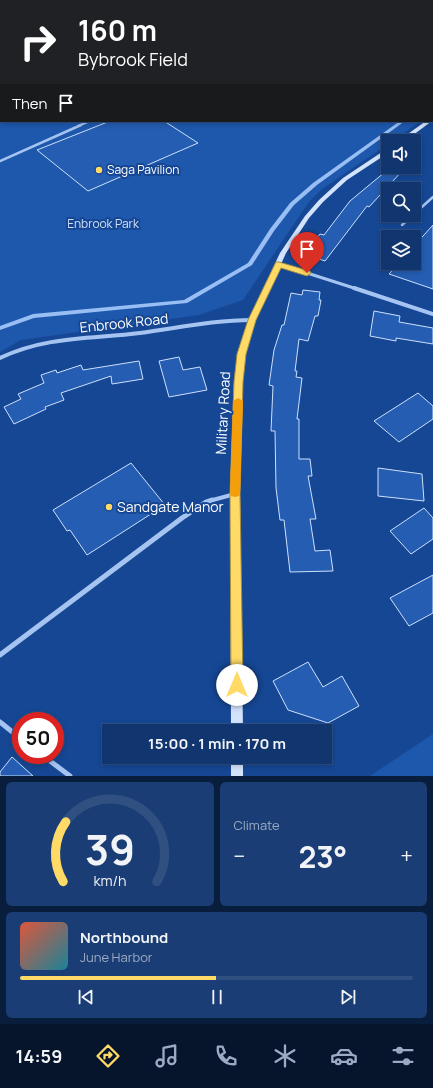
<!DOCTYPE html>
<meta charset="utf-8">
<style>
:root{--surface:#10356f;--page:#193d74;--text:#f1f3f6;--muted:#9cabc3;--line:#305082;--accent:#ffda66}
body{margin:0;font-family:Manrope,sans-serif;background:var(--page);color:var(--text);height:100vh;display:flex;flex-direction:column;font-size:15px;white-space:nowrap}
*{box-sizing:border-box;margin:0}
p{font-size:13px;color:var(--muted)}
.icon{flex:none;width:22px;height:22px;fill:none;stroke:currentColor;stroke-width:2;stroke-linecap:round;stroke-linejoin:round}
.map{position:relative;height:776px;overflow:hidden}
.side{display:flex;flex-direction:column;gap:6px;padding:6px;background:#091d3d;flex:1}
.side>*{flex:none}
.banner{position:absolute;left:0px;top:0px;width:433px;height:122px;box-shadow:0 2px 6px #0003,0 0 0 1px var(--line);background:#202124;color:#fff;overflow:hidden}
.controls{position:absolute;left:381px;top:134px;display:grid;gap:8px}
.controls a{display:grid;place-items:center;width:40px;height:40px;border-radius:0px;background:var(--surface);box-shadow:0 2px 6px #0003,0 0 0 1px var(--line);font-size:20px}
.speed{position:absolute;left:12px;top:712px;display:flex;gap:8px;font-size:20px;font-weight:700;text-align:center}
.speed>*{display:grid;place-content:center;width:52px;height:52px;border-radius:50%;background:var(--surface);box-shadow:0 2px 6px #0003,0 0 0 1px var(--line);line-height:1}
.speed .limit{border:6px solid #d22;background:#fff;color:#111}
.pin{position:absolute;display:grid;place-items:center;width:34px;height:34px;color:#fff;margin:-41px -17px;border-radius:50% 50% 50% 0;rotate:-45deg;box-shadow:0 0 4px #0007}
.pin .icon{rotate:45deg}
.me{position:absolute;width:44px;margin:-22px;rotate:0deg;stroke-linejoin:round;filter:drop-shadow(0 0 3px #0008)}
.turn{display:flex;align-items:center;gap:14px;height:84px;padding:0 12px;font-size:18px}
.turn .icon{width:52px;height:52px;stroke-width:2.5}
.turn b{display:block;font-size:28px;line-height:34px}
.then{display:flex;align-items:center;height:38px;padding:0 12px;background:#0003;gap:8px;font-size:15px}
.big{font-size:30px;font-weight:700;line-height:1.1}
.side .widget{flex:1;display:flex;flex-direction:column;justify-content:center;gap:6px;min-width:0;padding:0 14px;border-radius:6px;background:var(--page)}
.side .dial{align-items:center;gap:0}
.dial svg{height:104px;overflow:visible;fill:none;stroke:var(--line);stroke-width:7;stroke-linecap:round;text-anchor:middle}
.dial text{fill:var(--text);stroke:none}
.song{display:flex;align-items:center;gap:12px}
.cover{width:48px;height:48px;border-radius:6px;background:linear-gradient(135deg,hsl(10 70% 55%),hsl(190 70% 35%))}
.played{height:4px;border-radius:2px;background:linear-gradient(90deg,var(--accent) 50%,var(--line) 50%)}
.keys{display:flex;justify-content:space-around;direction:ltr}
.heat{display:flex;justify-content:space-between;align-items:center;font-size:22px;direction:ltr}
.side .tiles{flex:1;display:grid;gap:6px;grid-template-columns:1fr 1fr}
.widget:last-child{grid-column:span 2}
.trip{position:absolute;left:102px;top:724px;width:230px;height:40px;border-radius:0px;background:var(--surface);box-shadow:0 2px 6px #0003,0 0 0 1px var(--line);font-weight:700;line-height:40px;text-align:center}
.tabs{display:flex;height:64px;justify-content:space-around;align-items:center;background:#06152c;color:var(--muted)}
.tabs .icon{width:28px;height:28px}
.tabs .active{color:var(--accent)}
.tabs b{font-size:18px;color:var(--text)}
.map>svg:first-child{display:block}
.green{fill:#1e58ad}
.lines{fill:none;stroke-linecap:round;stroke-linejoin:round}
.stream{fill:#98bef4;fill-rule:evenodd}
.building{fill:#245db2;stroke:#cde0fc}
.service-far1{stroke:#a6c4f1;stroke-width:2}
.service{stroke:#a6c4f1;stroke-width:2.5}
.minor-far2{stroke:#a6c4f1;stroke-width:3}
.minor-far1{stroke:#a6c4f1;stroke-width:4}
.minor{stroke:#a6c4f1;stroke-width:5}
.secondary{fill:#d4e3fc;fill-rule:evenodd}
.trunk{fill:#f8faff;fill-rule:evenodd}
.route{fill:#ffda66;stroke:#a68e42}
.slow{fill:#f59e0b}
.poi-dot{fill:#ffda66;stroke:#164794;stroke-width:1.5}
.labels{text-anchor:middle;stroke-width:4;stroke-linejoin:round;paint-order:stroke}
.far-poi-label{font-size:12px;fill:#fff;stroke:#164794;text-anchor:start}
.far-park-label{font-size:12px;fill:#cde0fc;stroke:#164794}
.street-label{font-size:14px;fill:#fff;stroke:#164794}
.poi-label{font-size:14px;fill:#fff;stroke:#164794;text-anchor:start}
</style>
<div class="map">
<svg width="433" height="776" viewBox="0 0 433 776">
<rect width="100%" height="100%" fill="#164794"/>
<g class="green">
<polygon points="0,0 381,1 1,1 1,121 421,121 392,141 388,141 388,144 322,189 308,203 243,300 199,315 21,340 0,352"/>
<polygon points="433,734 433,776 370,776"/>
</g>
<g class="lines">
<g class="stream">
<rect x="432" y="99" width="1" height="3"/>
<polygon points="400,121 405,121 317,185 294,205 274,231 252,265 187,303 34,318 0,330 0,326 33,314 184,300 248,263 270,229 290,203 313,183"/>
</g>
</g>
<g class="building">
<polygon points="110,121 164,121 198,143 88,191 37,150"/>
<polygon points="391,167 400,167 403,170 369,207 367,206 325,261 304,254 320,234 324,235 350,201"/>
<polygon points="433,225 433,289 389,274 399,263 414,263 414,246"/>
<polygon points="303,290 320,292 319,300 321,300 318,316 315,316 308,341 299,339 295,371 297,371 296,377 302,378 297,419 299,419 299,459 310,459 312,476 308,476 316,519 310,519 315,551 330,550 333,571 290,572 284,520 280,520 276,488 275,431 271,431 273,386 269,385 274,350 282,325 284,325 291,293 302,295"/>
<polygon points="374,311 400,316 399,322 433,328 433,344 396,338 396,341 370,336"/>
<polygon points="179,357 183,370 200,367 207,390 169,397 159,361"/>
<polygon points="139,361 143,379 112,384 111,376 61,393 64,400 45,407 46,409 14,424 4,407 21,399 18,394 44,383 41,375 56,370 57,373 81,365 83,370"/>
<polygon points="418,393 433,406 433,419 399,442 374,421"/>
<polygon points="131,463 165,505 87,555 70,530 67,531 53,510"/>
<polygon points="378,468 422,474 424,501 378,496"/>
<polygon points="424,508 433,518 433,539 411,554 390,531"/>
<polygon points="433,575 433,613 409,626 390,598"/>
<polygon points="308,662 323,687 342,676 359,706 328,723 288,710 273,681"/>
<polygon points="12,757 33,776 0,776 0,772"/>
</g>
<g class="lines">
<g class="service-far1">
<polyline points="236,0 238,1"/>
<polyline points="78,126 90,121"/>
</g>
<g class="service">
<polyline points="0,161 81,125"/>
<polyline points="414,214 433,197"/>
<polyline points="402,225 413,215"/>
</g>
<polyline class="minor-far2" points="279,264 357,289"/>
<g class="minor-far1">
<polyline points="354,288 433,314"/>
<path d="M0,358c46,-22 91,-19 140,-25 38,-5 74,-13 112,-13"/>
<polyline points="209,501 235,494"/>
</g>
<g class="minor">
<polyline points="0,655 182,518 206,502 212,500"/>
<polyline points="0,722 21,739"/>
<polyline points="42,755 70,776"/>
</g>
<g class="secondary">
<polygon points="426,121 432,121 405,141 398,141"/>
<polygon points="388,148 388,153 347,180 323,202 309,218 286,253 256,320 246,354 242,382 240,493 243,731 231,731 230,493 234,382 238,354 248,320 280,253 305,216 319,200 343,178"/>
<rect x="231" y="757" width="12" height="19"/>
</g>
<g class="trunk">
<polygon points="391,0 398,0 399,1 392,1"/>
<rect x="432" y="14" width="1" height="4"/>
</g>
</g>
<polygon class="route" points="276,262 279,262 310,271 311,273 307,276 281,268 256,320 246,354 243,382 240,494 243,685 241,689 237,691 233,689 231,685 230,494 234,382 237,354 248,320"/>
<polygon class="slow" points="238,398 243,401 240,493 239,496 235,497 231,496 230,493 233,401"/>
<g class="poi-dot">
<circle cx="99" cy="170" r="4"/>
<circle cx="109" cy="507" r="4"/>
</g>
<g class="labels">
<g class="far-poi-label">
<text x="107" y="174">Saga Pavilion</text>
</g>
<g class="far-park-label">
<text x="103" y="228">Enbrook Park</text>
</g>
<g class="street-label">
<text transform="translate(124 323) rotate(-6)" y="5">Enbrook Road</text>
<text transform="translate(223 413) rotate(-87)" y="5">Military Road</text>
</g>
<g class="poi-label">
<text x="117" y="512">Sandgate Manor</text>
</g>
</g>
</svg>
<div class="controls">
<a><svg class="icon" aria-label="sound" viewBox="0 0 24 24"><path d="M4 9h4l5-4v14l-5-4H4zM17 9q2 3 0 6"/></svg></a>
<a><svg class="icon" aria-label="search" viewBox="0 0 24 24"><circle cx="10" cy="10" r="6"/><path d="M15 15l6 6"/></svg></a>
<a><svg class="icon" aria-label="layers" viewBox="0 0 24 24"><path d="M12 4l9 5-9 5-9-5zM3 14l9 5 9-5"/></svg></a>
</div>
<div class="speed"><div class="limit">50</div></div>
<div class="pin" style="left:307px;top:273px;background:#d93025"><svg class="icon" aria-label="arrive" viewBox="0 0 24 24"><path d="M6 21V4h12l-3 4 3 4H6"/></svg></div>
<svg class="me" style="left:237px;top:685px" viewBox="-20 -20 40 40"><circle r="19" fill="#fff"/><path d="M0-13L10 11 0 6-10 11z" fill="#ffda66"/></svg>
<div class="trip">15:00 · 1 min · 170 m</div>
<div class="banner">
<div class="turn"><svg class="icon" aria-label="right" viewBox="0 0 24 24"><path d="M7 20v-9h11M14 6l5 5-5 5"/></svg><div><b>160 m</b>Bybrook Field</div></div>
<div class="then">Then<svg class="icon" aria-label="arrive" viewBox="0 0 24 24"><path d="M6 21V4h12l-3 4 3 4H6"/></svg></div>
</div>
</div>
<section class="side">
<div class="tiles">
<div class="widget dial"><svg viewBox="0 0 100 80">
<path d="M14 69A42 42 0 1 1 86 69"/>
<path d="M14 69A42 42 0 0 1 16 23" stroke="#ffda66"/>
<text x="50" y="56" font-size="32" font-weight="700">39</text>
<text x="50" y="72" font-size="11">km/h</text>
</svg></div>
<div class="widget"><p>Climate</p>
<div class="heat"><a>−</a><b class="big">23°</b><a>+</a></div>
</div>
<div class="widget">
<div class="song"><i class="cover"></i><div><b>Northbound</b><p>June Harbor</p></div></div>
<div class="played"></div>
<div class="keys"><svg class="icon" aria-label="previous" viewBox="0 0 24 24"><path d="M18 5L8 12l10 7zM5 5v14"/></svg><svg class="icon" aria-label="pause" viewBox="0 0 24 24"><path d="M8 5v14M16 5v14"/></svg><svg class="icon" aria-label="next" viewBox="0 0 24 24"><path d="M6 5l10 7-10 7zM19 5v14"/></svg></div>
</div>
</div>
</section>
<nav class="tabs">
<b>14:59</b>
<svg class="icon active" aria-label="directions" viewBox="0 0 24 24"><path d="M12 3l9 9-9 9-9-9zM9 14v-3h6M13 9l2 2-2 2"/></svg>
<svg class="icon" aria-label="music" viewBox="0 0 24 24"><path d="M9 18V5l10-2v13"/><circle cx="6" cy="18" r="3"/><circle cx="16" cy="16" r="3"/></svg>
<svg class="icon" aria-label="phone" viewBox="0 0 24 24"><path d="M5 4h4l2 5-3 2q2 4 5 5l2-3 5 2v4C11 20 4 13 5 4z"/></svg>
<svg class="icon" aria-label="climate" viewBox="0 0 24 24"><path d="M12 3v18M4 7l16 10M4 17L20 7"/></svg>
<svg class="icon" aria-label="car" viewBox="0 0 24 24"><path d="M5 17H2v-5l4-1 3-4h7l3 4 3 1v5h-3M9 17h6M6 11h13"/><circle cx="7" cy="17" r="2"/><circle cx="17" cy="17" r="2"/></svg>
<svg class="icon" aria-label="filters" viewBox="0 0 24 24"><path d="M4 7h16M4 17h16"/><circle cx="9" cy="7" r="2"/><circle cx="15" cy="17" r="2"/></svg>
</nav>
